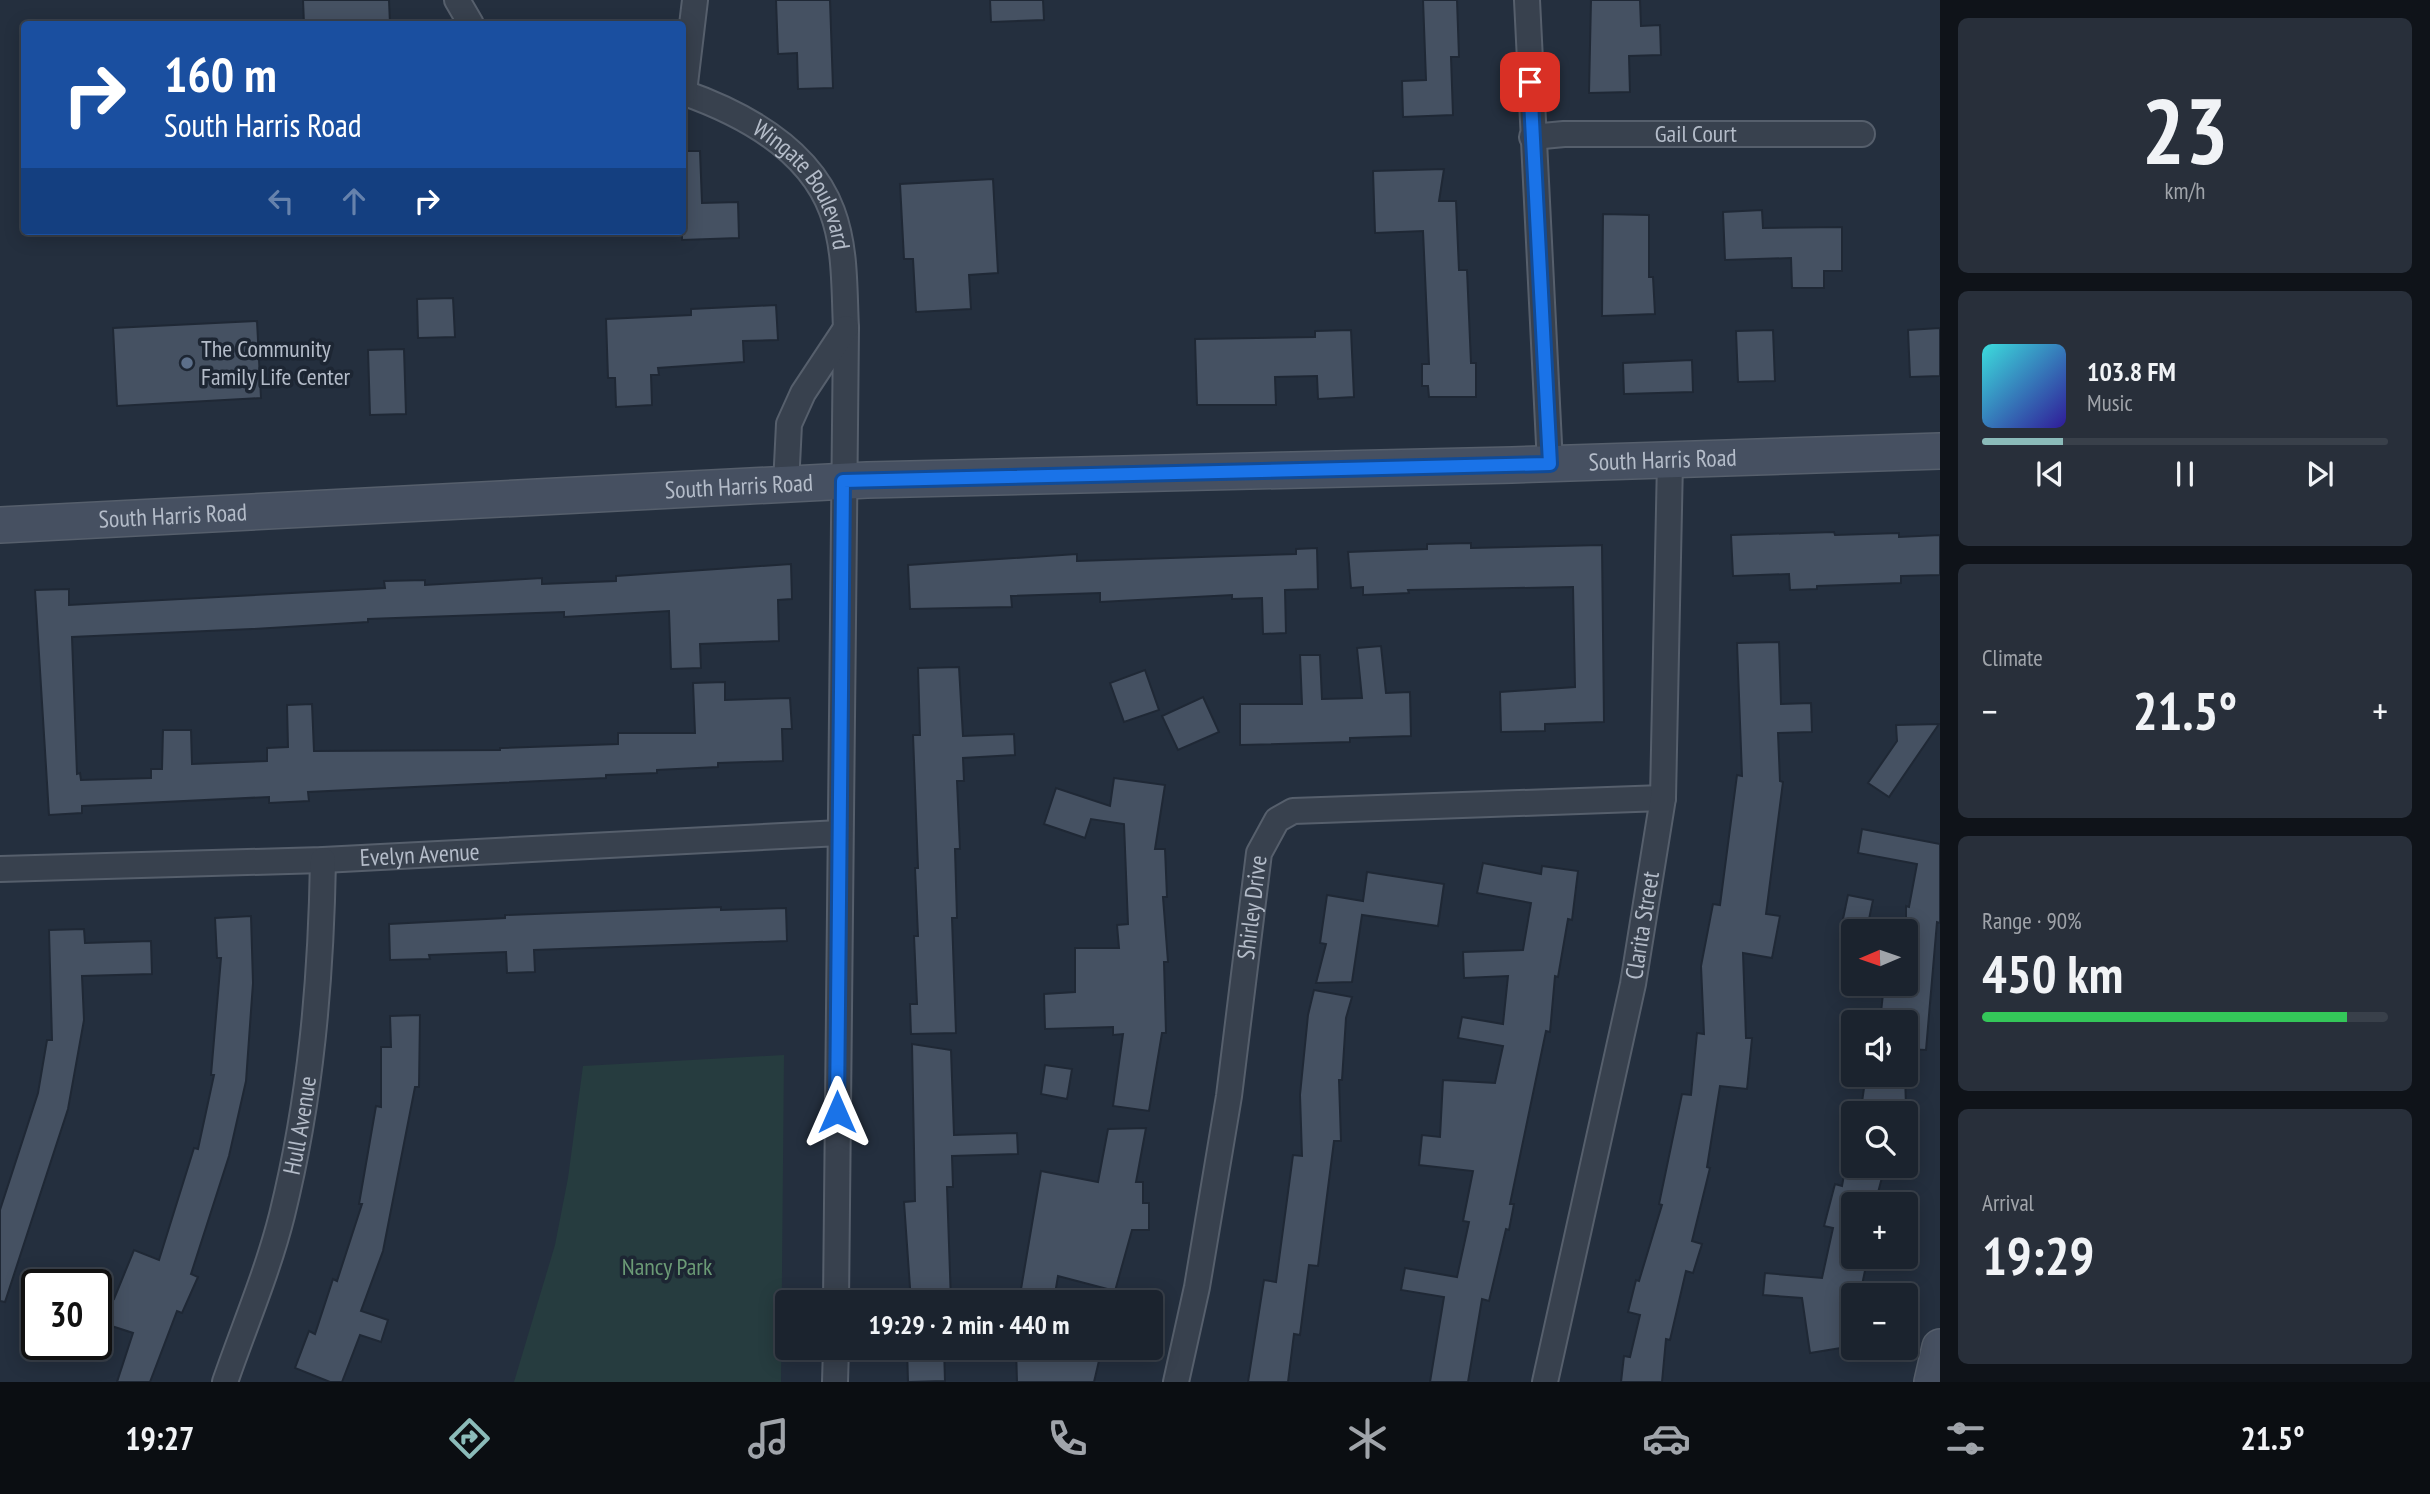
<!DOCTYPE html>
<meta charset="utf-8">
<style>
:root{--surface:#1b232e;--page:#282f3a;--text:#f1f3f6;--muted:#a0a4aa;--line:#39404a;--accent:#8bbbb9}
body{margin:0;font-family:"PT Sans Narrow",sans-serif;background:var(--page);color:var(--text);height:100vh;display:flex;flex-direction:column;font-size:26px;white-space:nowrap}
*{box-sizing:border-box;margin:0}
p{font-size:23px;color:var(--muted)}
.icon{flex:none;width:38px;height:38px;fill:none;stroke:currentColor;stroke-width:2;stroke-linecap:round;stroke-linejoin:round}
.map{position:relative;flex:1;overflow:hidden}
.side{display:flex;flex-direction:column;gap:18px;padding:18px;background:#0f1319;width:490px}
.side>*{flex:none}
.hud{position:absolute;left:21px;top:21px;width:665px;height:214px;border-radius:7px;box-shadow:0 4px 18px #0003,0 0 0 2px var(--line);background:#1a4fa0;color:#fff;overflow:hidden}
.needle{width:46px;rotate:268deg}
.fabs{position:absolute;left:1841px;top:919px;display:grid;gap:14px}
.fabs a{display:grid;place-items:center;width:77px;height:77px;border-radius:7px;background:var(--surface);box-shadow:0 4px 18px #0003,0 0 0 2px var(--line);font-size:35px}
.speed{position:absolute;left:21px;top:1269px;display:flex;gap:14px;font-size:35px;font-weight:700;text-align:center}
.speed>*{display:grid;place-content:center;width:91px;height:91px;border-radius:50%;background:var(--surface);box-shadow:0 4px 18px #0003,0 0 0 2px var(--line);line-height:1}
.speed .limit{border:4px solid #111;border-radius:10px;background:#fff;color:#111}
.pin{position:absolute;display:grid;place-items:center;width:60px;height:60px;color:#fff;margin:-30px;border-radius:14px;box-shadow:0 4px 10px #0006}
.me{position:absolute;width:77px;margin:-38px;rotate:0deg;stroke-linejoin:round;filter:drop-shadow(0 0 5px #0008)}
.turn{display:flex;align-items:center;gap:24px;height:147px;padding:0 28px;font-size:32px}
.turn .icon{width:91px;height:91px;stroke-width:2.5}
.turn b{display:block;font-size:49px;line-height:60px}
.lanes{display:flex;align-items:center;height:66px;padding:0 28px;background:#0003;justify-content:center;gap:35px;direction:ltr}
.lanes .off{opacity:.35}
.big{font-size:52px;font-weight:600;line-height:1.1}
.side .widget{flex:1;display:flex;flex-direction:column;justify-content:center;gap:10px;min-width:0;padding:0 24px;border-radius:10px;background:var(--page)}
.side .dial{align-items:center;gap:0}
.dial b{font-size:91px;line-height:1}
.song{display:flex;align-items:center;gap:21px}
.cover{width:84px;height:84px;border-radius:10px;background:linear-gradient(135deg,hsl(180 70% 55%),hsl(250 70% 35%))}
.played{height:7px;border-radius:4px;background:linear-gradient(90deg,var(--accent) 20%,var(--line) 20%)}
.keys{display:flex;justify-content:space-around;direction:ltr}
.heat{display:flex;justify-content:space-between;align-items:center;font-size:38px;direction:ltr}
.charge{height:10px;border-radius:5px;background:linear-gradient(90deg,#34c759 90%,var(--line) 0)}
.trip{position:absolute;left:775px;top:1290px;width:388px;height:70px;border-radius:7px;background:var(--surface);box-shadow:0 4px 18px #0003,0 0 0 2px var(--line);font-weight:600;line-height:70px;text-align:center}
.menu{display:flex;height:112px;justify-content:space-around;align-items:center;background:#0b0e12;color:var(--muted)}
.menu .icon{width:49px;height:49px}
.menu .current{color:var(--accent)}
.menu b{font-size:32px;color:var(--text)}
main{display:flex;flex:1;min-height:0}
.map>svg:first-child{display:block}
.park{fill:#263c3f}
.building{fill:#455162;stroke:#1f2835;stroke-width:2}
.lines{fill:none;stroke-linecap:round;stroke-linejoin:round}
.minor-casing{stroke:#565f6c;stroke-width:28}
.secondary-casing{stroke:#565f6c;stroke-width:38}
.minor{stroke:#38414e;stroke-width:24}
.secondary{stroke:#465061;stroke-width:35}
.route-casing{stroke:#114b97;stroke-width:18}
.route{stroke:#1a73e8;stroke-width:12}
.service-dot{fill:#5c6f8a;stroke:#1d2633;stroke-width:2.5}
.labels{text-anchor:middle;stroke-width:7;stroke-linejoin:round;paint-order:stroke}
.street-label{font-size:24px;fill:#b4bcc9;stroke:#1d2633}
.poi-label{font-size:24px;fill:#b4bcc9;stroke:#1d2633;text-anchor:start}
.park-label{font-size:24px;fill:#6b9a76;stroke:#1d2633}
</style>
<main>
<div class="map">
<svg width="1940" height="1382" viewBox="0 0 1940 1382">
<rect width="100%" height="100%" fill="#242f3e"/>
<polygon class="park" points="784,1055 781,1382 514,1382 555,1245 568,1178 583,1066"/>
<g class="building">
<polygon points="303,0 389,0 390,24 304,24"/>
<polygon points="776,0 830,0 833,88 798,89 797,53 778,54"/>
<polygon points="990,0 1043,0 1044,20 991,22"/>
<polygon points="1423,0 1457,0 1459,57 1451,57 1453,115 1403,117 1402,81 1426,80"/>
<polygon points="1591,0 1640,0 1641,26 1660,25 1661,55 1629,56 1630,92 1589,93"/>
<polygon points="682,151 700,151 702,203 738,202 739,238 682,240"/>
<polygon points="1444,169 1439,201 1456,201 1459,270 1467,270 1471,363 1476,363 1476,397 1429,397 1428,386 1422,386 1422,364 1429,364 1423,231 1375,233 1373,171"/>
<polygon points="993,179 998,273 969,275 971,309 916,312 913,259 904,259 900,184"/>
<polygon points="1762,210 1763,228 1842,227 1842,271 1824,271 1824,288 1792,288 1791,258 1725,260 1723,212"/>
<polygon points="1603,214 1649,215 1649,277 1653,277 1655,314 1602,316"/>
<polygon points="453,298 455,337 418,338 417,299"/>
<polygon points="776,305 778,340 743,341 744,362 658,368 659,375 651,375 652,405 616,407 615,378 608,378 606,319 691,315 691,309"/>
<polygon points="257,321 261,398 117,406 113,328"/>
<polygon points="1940,328 1940,376 1910,377 1908,330"/>
<polygon points="1351,330 1354,397 1318,399 1317,376 1275,377 1276,405 1197,405 1195,339 1315,337 1315,331"/>
<polygon points="1773,330 1775,381 1738,382 1736,331"/>
<polygon points="404,349 406,414 370,415 368,350"/>
<polygon points="1692,360 1693,392 1624,394 1623,363"/>
<polygon points="1834,532 1835,535 1899,533 1899,537 1940,535 1940,575 1901,576 1901,583 1817,586 1817,589 1790,590 1789,574 1733,576 1731,535"/>
<polygon points="1471,543 1471,548 1602,545 1604,722 1545,724 1545,731 1501,732 1500,692 1575,687 1573,587 1408,590 1409,593 1363,595 1363,587 1351,588 1348,552 1427,549 1427,544"/>
<polygon points="1317,548 1318,589 1285,590 1286,633 1263,634 1262,598 1232,599 1232,595 1100,602 1100,593 1011,596 1012,607 910,609 908,565 1077,554 1077,561 1296,554 1296,549"/>
<polygon points="791,564 792,599 778,600 779,641 700,644 701,668 671,669 669,611 564,617 564,612 368,619 368,622 252,629 72,637 77,774 80,773 81,780 151,778 151,769 162,769 163,730 191,730 192,764 267,761 267,748 288,747 287,705 312,704 314,751 500,750 500,748 618,744 618,733 695,733 693,683 725,682 725,700 790,698 792,729 782,729 783,761 718,763 718,767 657,770 657,773 606,775 606,778 308,792 309,801 269,803 269,797 82,806 82,813 49,815 35,590 69,589 69,605 385,588 384,581 425,580 425,585 542,578 542,584 616,581 616,576"/>
<polygon points="1779,642 1781,704 1811,703 1812,732 1778,733 1780,781 1783,782 1766,914 1780,916 1772,958 1743,953 1746,1038 1752,1038 1747,1089 1720,1086 1707,1167 1710,1168 1692,1241 1702,1244 1693,1273 1686,1271 1670,1340 1666,1339 1662,1382 1621,1382 1624,1356 1630,1357 1640,1315 1628,1312 1636,1280 1639,1281 1662,1205 1659,1204 1682,1094 1691,1095 1697,1033 1704,1034 1701,966 1713,904 1720,905 1737,775 1742,776 1737,643"/>
<polygon points="1381,646 1386,693 1410,692 1411,736 1350,738 1350,742 1240,745 1240,704 1302,704 1300,655 1320,655 1322,699 1362,698 1357,648"/>
<polygon points="959,667 963,736 1014,734 1015,755 963,758 964,781 957,781 960,849 955,849 957,918 952,918 956,1033 911,1034 910,1004 917,1004 914,936 918,936 915,868 918,868 913,735 920,735 918,668"/>
<polygon points="1145,670 1159,710 1124,722 1110,683"/>
<polygon points="1203,697 1219,732 1178,750 1162,716"/>
<polygon points="1939,724 1889,797 1868,783 1897,741 1896,725"/>
<polygon points="1114,778 1165,785 1155,849 1165,849 1167,897 1163,897 1168,962 1164,962 1166,1033 1162,1033 1149,1111 1113,1106 1123,1034 1113,1035 1113,1027 1045,1029 1044,994 1075,992 1075,948 1119,948 1117,925 1128,924 1124,824 1091,819 1085,838 1044,824 1056,788 1110,806"/>
<polygon points="1862,829 1940,844 1940,923 1937,922 1926,1050 1906,1049 1906,1022 1880,1022 1884,984 1906,984 1906,906 1909,907 1917,864 1858,853"/>
<polygon points="1483,863 1541,874 1542,866 1578,871 1572,920 1568,919 1558,977 1555,976 1550,1032 1546,1031 1510,1204 1514,1204 1509,1230 1506,1229 1489,1301 1482,1299 1468,1382 1430,1382 1444,1297 1401,1290 1405,1268 1457,1277 1469,1222 1463,1221 1473,1171 1419,1165 1422,1135 1440,1137 1443,1080 1495,1083 1503,1046 1458,1038 1462,1017 1503,1024 1508,976 1464,978 1463,952 1523,950 1531,903 1477,893"/>
<polygon points="1367,872 1444,884 1438,926 1362,915 1352,982 1316,983 1326,944 1320,943 1327,895 1363,901"/>
<polygon points="1848,895 1873,900 1868,924 1843,919"/>
<polygon points="721,907 721,910 786,908 787,941 534,950 535,972 507,973 506,952 429,955 430,959 390,960 389,924 505,918 505,915"/>
<polygon points="251,916 253,983 246,1081 229,1156 191,1274 198,1277 182,1313 177,1311 150,1382 117,1382 133,1333 96,1321 96,1293 114,1299 134,1250 159,1260 194,1148 198,1149 214,1075 211,1075 221,958 217,958 215,918"/>
<polygon points="84,929 85,943 151,941 152,974 82,976 84,1020 68,1109 5,1302 0,1301 0,1210 38,1093 47,1040 52,1040 49,930"/>
<polygon points="1314,990 1352,997 1346,1018 1342,1080 1339,1080 1341,1141 1334,1141 1318,1266 1309,1265 1300,1335 1294,1334 1288,1382 1248,1382 1264,1280 1276,1282 1293,1155 1302,1156 1300,1095 1308,1015"/>
<polygon points="420,1015 419,1087 415,1087 383,1251 361,1311 388,1320 381,1342 360,1335 342,1382 330,1382 295,1368 309,1331 315,1334 333,1279 337,1281 362,1204 359,1204 376,1106 381,1107 381,1047 391,1047 390,1016"/>
<polygon points="912,1044 951,1050 954,1135 1017,1133 1018,1154 952,1156 953,1187 947,1187 951,1302 911,1302 904,1202 915,1201"/>
<polygon points="1045,1065 1072,1069 1067,1099 1041,1094"/>
<polygon points="1866,1074 1905,1074 1906,1107 1861,1109"/>
<polygon points="1146,1128 1136,1182 1143,1182 1143,1203 1149,1203 1149,1230 1132,1230 1115,1291 1058,1276 1054,1300 1020,1295 1041,1171 1098,1182 1108,1129"/>
<polygon points="1853,1166 1885,1166 1875,1204 1853,1204 1853,1256 1868,1256 1860,1295 1847,1295 1853,1346 1810,1353 1802,1298 1763,1295 1765,1273 1822,1278 1833,1228 1824,1226 1835,1184 1842,1186 1844,1175 1852,1175"/>
<polygon points="907,1348 944,1348 945,1381 908,1382"/>
<polygon points="1016,1348 1102,1348 1094,1382 1017,1382"/>
</g>
<g class="lines">
<g class="minor-casing">
<g id="minor">
<polyline points="457,0 471,24"/>
<polyline points="1527,0 1550,464"/>
<path id="s1" d="M682,92c60,21 127,57 150,119 14,37 12,78 14,117l-10,974"/>
<polyline points="684,92 695,0"/>
<path id="s2" d="M1532,137l32,-3h298"/>
<polyline points="786,485 789,424 803,393 846,328"/>
<path id="s3" d="M0,869l323,-9 517,-27"/>
<path id="s4" d="M225,1382c19,-55 43,-111 57,-167 29,-117 39,-235 41,-355"/>
<polyline points="835,1382 836,1348"/>
<path id="s5" d="M1176,1382l21,-95 32,-191 30,-243 18,-33 16,-9 370,-13"/>
<path id="s6" d="M1545,1382l88,-398 30,-186 7,-337"/>
</g>
</g>
<g class="secondary-casing">
<g id="secondary">
<path id="s7" d="M0,525l867,-45 645,-15 428,-14"/>
<polyline points="1932,1382 1940,1347"/>
</g>
</g>
<use href="#minor" class="minor"/>
<use href="#secondary" class="secondary"/>
</g>
<g class="lines">
<g class="route-casing">
<polyline id="route" points="837,1112 843,481 1550,464 1530,82"/>
</g>
<use href="#route" class="route"/>
</g>
<circle class="service-dot" cx="187" cy="363" r="7"/>
<g class="labels">
<g class="street-label">
<text dy="8" stroke="none"><textPath href="#s2" startOffset="164">Gail Court</textPath></text>
<text dy="8" stroke="none"><textPath href="#s1" startOffset="159">Wingate Boulevard</textPath></text>
<text dy="8" stroke="none"><textPath href="#s7" startOffset="1664">South Harris Road</textPath></text>
<text dy="8" stroke="none"><textPath href="#s7" startOffset="740">South Harris Road</textPath></text>
<text dy="8" stroke="none"><textPath href="#s7" startOffset="173">South Harris Road</textPath></text>
<text dy="8" stroke="none"><textPath href="#s3" startOffset="420">Evelyn Avenue</textPath></text>
<text dy="8" stroke="none"><textPath href="#s5" startOffset="481">Shirley Drive</textPath></text>
<text dy="8" stroke="none"><textPath href="#s6" startOffset="467">Clarita Street</textPath></text>
<text dy="8" stroke="none"><textPath href="#s4" startOffset="268">Hull Avenue</textPath></text>
</g>
<g class="poi-label">
<text x="201" y="357">The Community<tspan x="201" dy="28">Family Life Center</tspan></text>
</g>
<g class="park-label">
<text x="667" y="1275">Nancy Park</text>
</g>
</g>
</svg>
<div class="fabs">
<a><svg class="needle" viewBox="-14 -14 28 28"><path d="M0-13l5 13h-10z" fill="#e53935"/><path d="M0 13l5-13h-10z" fill="#a0a4aa"/></svg></a>
<a><svg class="icon" aria-label="sound" viewBox="0 0 24 24"><path d="M4 9h4l5-4v14l-5-4H4zM17 9q2 3 0 6"/></svg></a>
<a><svg class="icon" aria-label="search" viewBox="0 0 24 24"><circle cx="10" cy="10" r="6"/><path d="M15 15l6 6"/></svg></a>
<a>+</a>
<a>−</a>
</div>
<div class="speed"><div class="limit">30</div></div>
<div class="pin" style="left:1530px;top:82px;background:#d93025"><svg class="icon" aria-label="arrive" viewBox="0 0 24 24"><path d="M6 21V4h12l-3 4 3 4H6"/></svg></div>
<svg class="me" style="left:837px;top:1112px" viewBox="-20 -20 40 40"><path d="M0-17L14 15 0 8-14 15z" fill="#1a73e8" stroke="#fff" stroke-width="4"/></svg>
<div class="trip">19:29 · 2 min · 440 m</div>
<div class="hud">
<div class="turn"><svg class="icon" aria-label="right" viewBox="0 0 24 24"><path d="M7 20v-9h11M14 6l5 5-5 5"/></svg><div><b>160 m</b>South Harris Road</div></div>
<div class="lanes"><svg class="icon off" aria-label="left" viewBox="0 0 24 24"><path d="M17 20v-9H6M10 6l-5 5 5 5"/></svg><svg class="icon off" aria-label="ahead" viewBox="0 0 24 24"><path d="M12 20V5M6 11l6-6 6 6"/></svg><svg class="icon" aria-label="right" viewBox="0 0 24 24"><path d="M7 20v-9h11M14 6l5 5-5 5"/></svg></div>
</div>
</div>
<section class="side">
<div class="widget dial"><b>23</b><p>km/h</p></div>
<div class="widget">
<div class="song"><i class="cover"></i><div><b>103.8 FM</b><p>Music</p></div></div>
<div class="played"></div>
<div class="keys"><svg class="icon" aria-label="previous" viewBox="0 0 24 24"><path d="M18 5L8 12l10 7zM5 5v14"/></svg><svg class="icon" aria-label="pause" viewBox="0 0 24 24"><path d="M8 5v14M16 5v14"/></svg><svg class="icon" aria-label="next" viewBox="0 0 24 24"><path d="M6 5l10 7-10 7zM19 5v14"/></svg></div>
</div>
<div class="widget"><p>Climate</p>
<div class="heat"><a>−</a><b class="big">21.5°</b><a>+</a></div>
</div>
<div class="widget"><p>Range · 90%</p><b class="big">450 km</b><div class="charge"></div></div>
<div class="widget"><p>Arrival</p><b class="big">19:29</b></div>
</section>
</main>
<nav class="menu">
<b>19:27</b>
<svg class="icon current" aria-label="directions" viewBox="0 0 24 24"><path d="M12 3l9 9-9 9-9-9zM9 14v-3h6M13 9l2 2-2 2"/></svg>
<svg class="icon" aria-label="music" viewBox="0 0 24 24"><path d="M9 18V5l10-2v13"/><circle cx="6" cy="18" r="3"/><circle cx="16" cy="16" r="3"/></svg>
<svg class="icon" aria-label="phone" viewBox="0 0 24 24"><path d="M5 4h4l2 5-3 2q2 4 5 5l2-3 5 2v4C11 20 4 13 5 4z"/></svg>
<svg class="icon" aria-label="climate" viewBox="0 0 24 24"><path d="M12 3v18M4 7l16 10M4 17L20 7"/></svg>
<svg class="icon" aria-label="car" viewBox="0 0 24 24"><path d="M5 17H2v-5l4-1 3-4h7l3 4 3 1v5h-3M9 17h6M6 11h13"/><circle cx="7" cy="17" r="2"/><circle cx="17" cy="17" r="2"/></svg>
<svg class="icon" aria-label="filters" viewBox="0 0 24 24"><path d="M4 7h16M4 17h16"/><circle cx="9" cy="7" r="2"/><circle cx="15" cy="17" r="2"/></svg>
<b>21.5°</b>
</nav>
